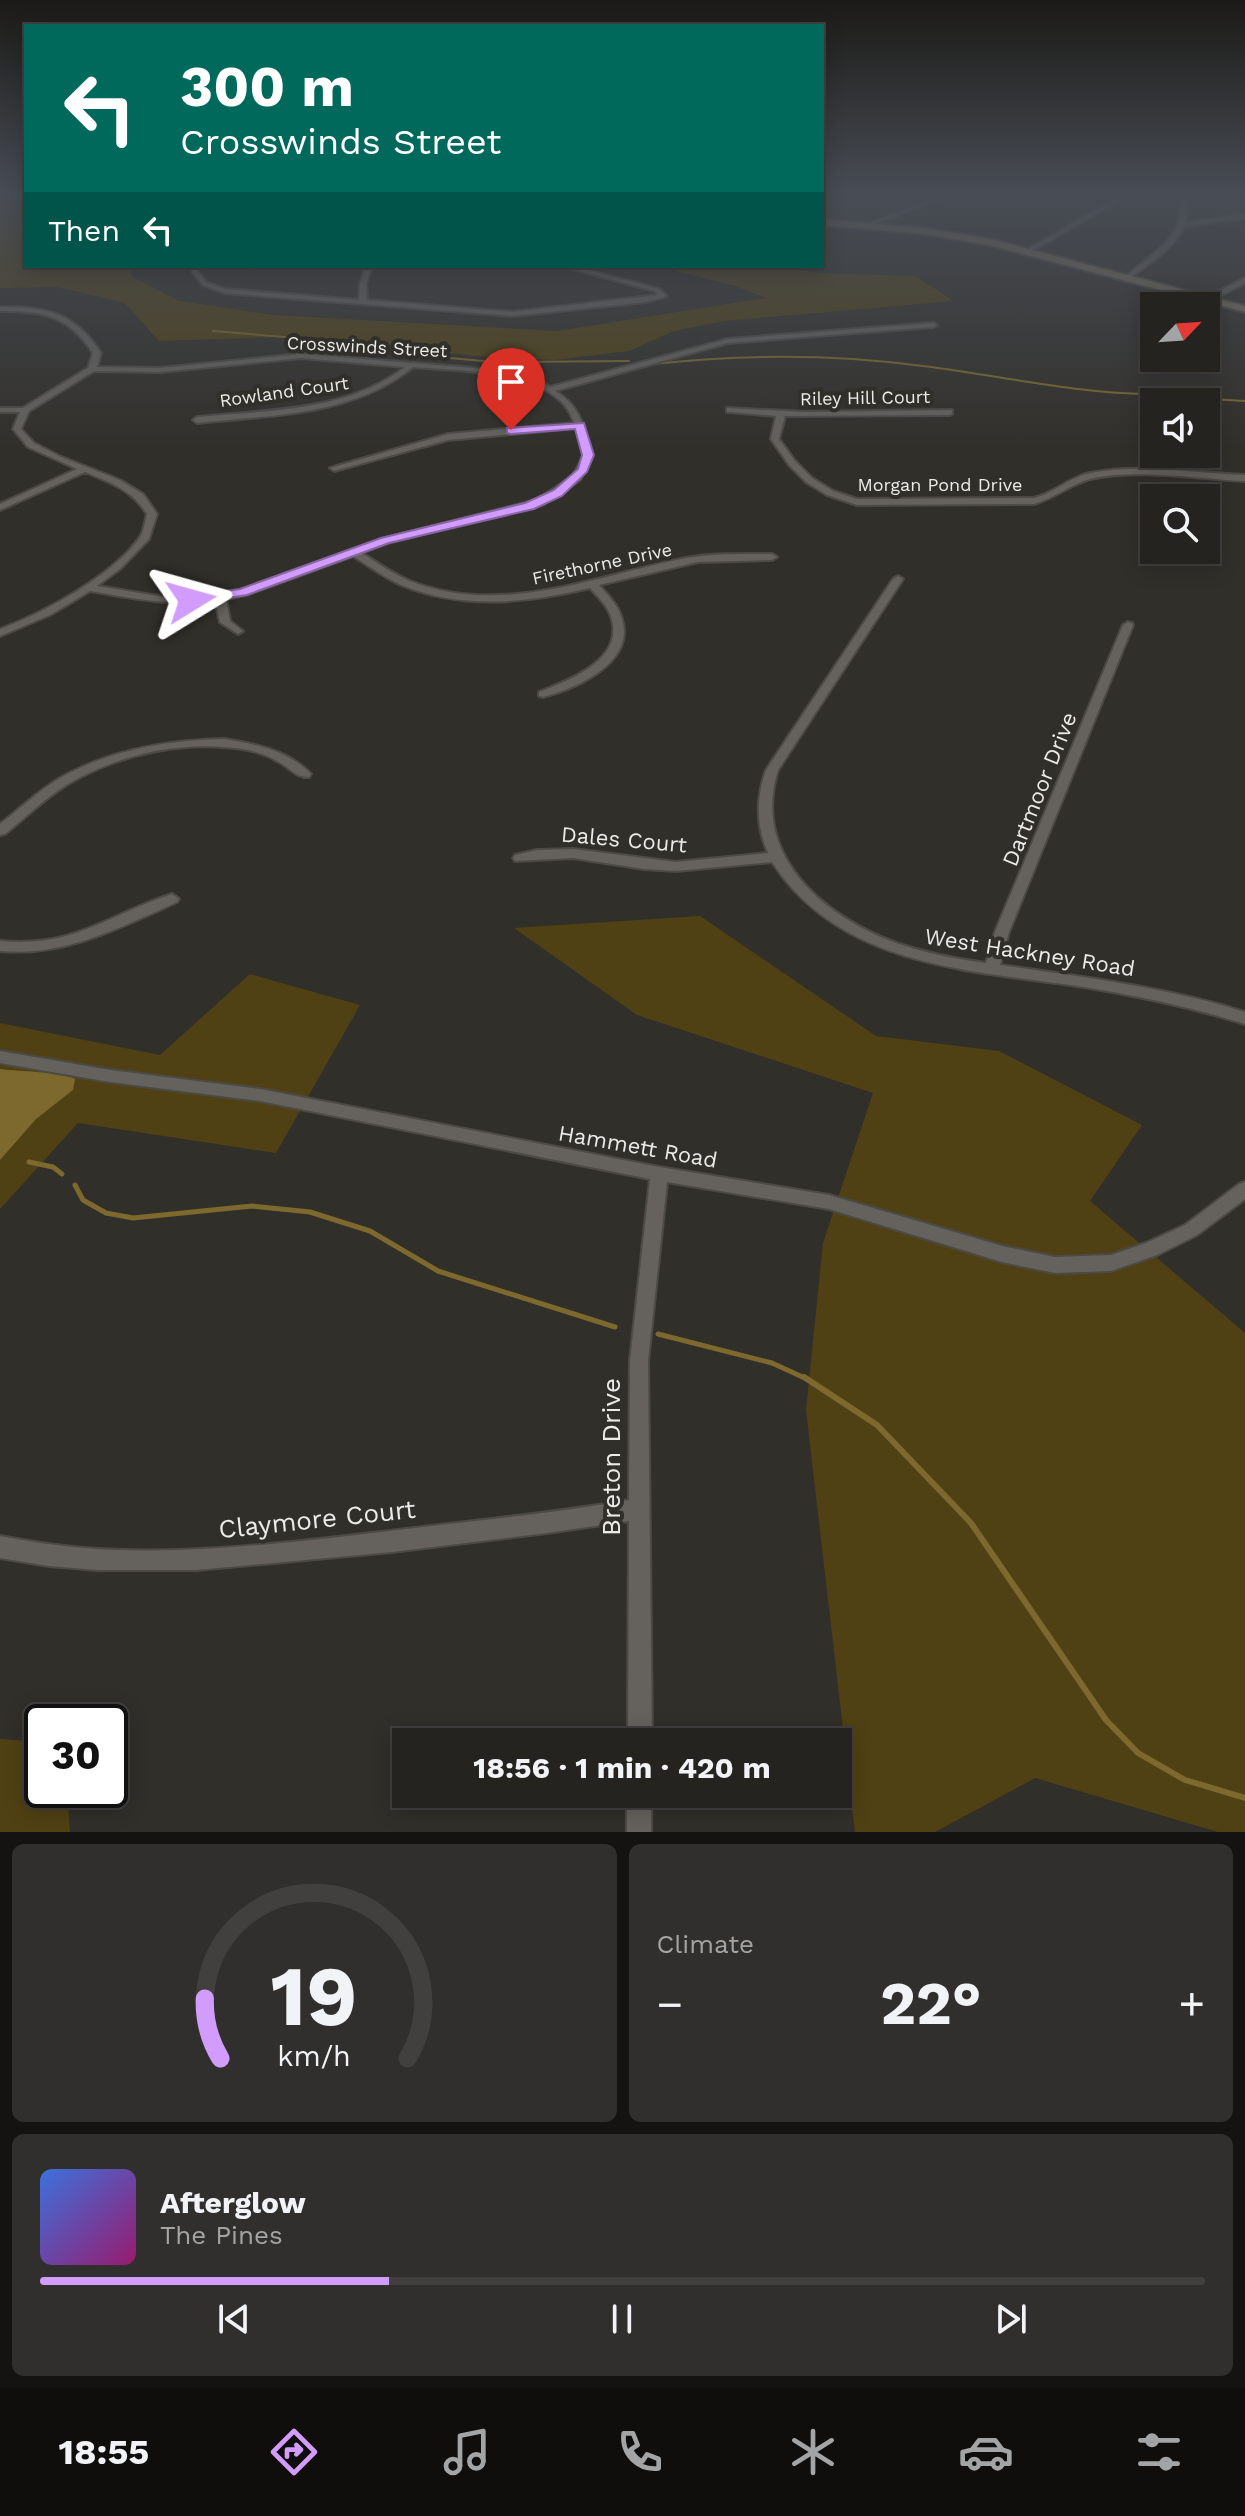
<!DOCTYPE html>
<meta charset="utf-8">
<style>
:root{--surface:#252320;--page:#312f2d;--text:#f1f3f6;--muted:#a3a4a5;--line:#42403e;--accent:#d29cfd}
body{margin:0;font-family:"Work Sans",sans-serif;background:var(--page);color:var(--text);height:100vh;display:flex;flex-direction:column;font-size:30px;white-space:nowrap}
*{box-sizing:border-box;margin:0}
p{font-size:26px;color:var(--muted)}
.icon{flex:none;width:44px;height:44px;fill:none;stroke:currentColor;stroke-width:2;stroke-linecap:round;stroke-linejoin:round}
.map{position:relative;height:1832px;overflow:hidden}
.side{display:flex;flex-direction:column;gap:12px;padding:12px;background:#141312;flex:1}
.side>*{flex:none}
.top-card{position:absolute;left:24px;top:24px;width:800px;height:244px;border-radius:0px;box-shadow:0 4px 20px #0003,0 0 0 2px var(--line);background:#00695c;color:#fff;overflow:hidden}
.needle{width:52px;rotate:65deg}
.tools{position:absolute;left:1140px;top:292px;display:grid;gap:16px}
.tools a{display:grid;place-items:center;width:80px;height:80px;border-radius:0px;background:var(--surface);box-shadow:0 4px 20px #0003,0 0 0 2px var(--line);font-size:40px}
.speed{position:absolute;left:24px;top:1704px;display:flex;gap:16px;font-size:40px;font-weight:700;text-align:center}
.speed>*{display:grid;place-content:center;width:104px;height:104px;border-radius:50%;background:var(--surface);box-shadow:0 4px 20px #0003,0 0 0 2px var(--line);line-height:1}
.speed .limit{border:4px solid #111;border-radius:12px;background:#fff;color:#111}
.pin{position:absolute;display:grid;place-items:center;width:68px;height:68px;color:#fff;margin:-82px -34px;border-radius:50% 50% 50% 0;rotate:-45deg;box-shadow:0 0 8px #0007}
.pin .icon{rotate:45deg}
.me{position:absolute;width:88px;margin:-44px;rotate:82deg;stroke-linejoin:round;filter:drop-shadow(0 0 6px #0008)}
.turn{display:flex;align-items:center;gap:28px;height:168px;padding:0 24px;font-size:36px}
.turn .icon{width:104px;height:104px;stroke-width:2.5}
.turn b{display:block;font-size:56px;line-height:68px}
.then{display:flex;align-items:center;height:76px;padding:0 24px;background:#0003;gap:16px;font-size:30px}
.big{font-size:60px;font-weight:700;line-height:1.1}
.side .widget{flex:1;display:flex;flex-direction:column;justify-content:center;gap:12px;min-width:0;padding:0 28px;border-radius:12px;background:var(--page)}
.side .dial{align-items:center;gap:0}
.dial svg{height:208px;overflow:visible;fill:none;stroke:var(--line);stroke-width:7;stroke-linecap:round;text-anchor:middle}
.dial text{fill:var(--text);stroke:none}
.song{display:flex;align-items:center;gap:24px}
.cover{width:96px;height:96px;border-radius:12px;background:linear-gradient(135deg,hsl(220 70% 55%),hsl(320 70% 35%))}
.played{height:8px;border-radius:4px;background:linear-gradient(90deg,var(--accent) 30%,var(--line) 30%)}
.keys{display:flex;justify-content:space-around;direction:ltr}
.heat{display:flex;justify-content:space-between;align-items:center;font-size:44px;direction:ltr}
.side .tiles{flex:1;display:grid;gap:12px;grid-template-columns:1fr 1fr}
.widget:last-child{grid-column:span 2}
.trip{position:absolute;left:392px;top:1728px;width:460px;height:80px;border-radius:0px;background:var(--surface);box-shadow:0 4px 20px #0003,0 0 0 2px var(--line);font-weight:700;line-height:80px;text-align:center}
.tabs{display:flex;height:128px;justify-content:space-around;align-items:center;background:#0f0e0d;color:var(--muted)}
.tabs .icon{width:56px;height:56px}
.tabs .current{color:var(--accent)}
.tabs b{font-size:36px;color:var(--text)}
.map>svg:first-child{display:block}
.green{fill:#504114}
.water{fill:#7d692d}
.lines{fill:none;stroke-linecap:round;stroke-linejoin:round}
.stream-far2{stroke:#7d692d;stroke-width:2}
.stream-far1{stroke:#7d692d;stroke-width:5}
.stream{stroke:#7d692d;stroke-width:6}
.minor-casing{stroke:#4c4a46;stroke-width:4}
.secondary-casing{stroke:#4c4a46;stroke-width:4}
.minor{fill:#65625d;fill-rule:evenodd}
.secondary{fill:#7c735c;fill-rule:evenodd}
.route{fill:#d29cfd;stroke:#8865a4;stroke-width:2}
.labels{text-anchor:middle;stroke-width:8;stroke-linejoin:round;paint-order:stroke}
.far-street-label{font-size:18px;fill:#ecebe8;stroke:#312f2a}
.street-label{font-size:22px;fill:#ecebe8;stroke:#312f2a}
.near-street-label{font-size:26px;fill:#ecebe8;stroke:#312f2a}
</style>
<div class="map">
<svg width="1245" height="1832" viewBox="0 0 1245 1832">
<rect width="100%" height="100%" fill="#312f2a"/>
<g class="green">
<polygon points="0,194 22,194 26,198 26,266 127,266 133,277 179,301 272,315 557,331 766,298 735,286 657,266 769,266 818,273 915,276 954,301 724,321 674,331 629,351 554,360 474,356 305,336 159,341 125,303 58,287 0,288"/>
<polygon points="700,916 876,1036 999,1051 1142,1125 1090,1201 1245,1333 1245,1832 1218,1832 1035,1778 935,1832 855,1832 806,1410 823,1243 873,1093 637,1015 514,928"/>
<polygon points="250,974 360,1005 276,1153 78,1123 0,1209 0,1023 160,1055"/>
<polygon points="0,1739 42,1742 42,1790 67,1790 70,1832 0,1832"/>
</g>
<path class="water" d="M0,1069c20,3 60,2 75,10l-2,11 -37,29 -36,41z"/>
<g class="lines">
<g class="stream-far2">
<polyline points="213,331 308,339 405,354 494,362 629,361"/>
<path d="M653,364c90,-10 180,-10 270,2 75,9 148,27 225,28"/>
<polyline points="1195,398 1245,401"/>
</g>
<g class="stream-far1">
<polyline points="29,1162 53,1167 62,1174"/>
<polyline points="75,1185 83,1200 106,1213 133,1218 252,1206 310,1212 370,1231 438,1271 615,1327"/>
<polyline points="658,1334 772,1363 807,1379"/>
</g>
<polyline class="stream" points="804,1377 877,1425 971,1523 1106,1720 1138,1753 1185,1780 1245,1798"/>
<g class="minor-casing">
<g id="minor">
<polygon points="946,194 955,194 869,226 864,225"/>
<polygon points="1123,194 1131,194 1030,252 1025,251"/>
<path d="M1179,194h6l3,15 -2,14 59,-9v4l-61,9c-11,23 -35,36 -54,51h-4v-2c29,-25 61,-38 53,-82z"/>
<polygon points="188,266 194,266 207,283 225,289 359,300 360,284 366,266 372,266 366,284 367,300 512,312 658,295 655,291 561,266 572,266 659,289 667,296 646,302 512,316 224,293 203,285"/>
<polygon points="1245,278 1245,283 1210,301 1203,299"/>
<path d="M0,307c47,0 74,5 101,46l-4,14 63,1 141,-14 197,16 44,12 8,5 178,-48 205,-16 4,2 -4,2 -205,16 -173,48c26,15 29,37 37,64l-12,25 -37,24 -155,39 -26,10c15,10 31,21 48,28 91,36 185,-5 276,-23 28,-5 58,-4 86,-4l5,3 -5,3 -74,2 -99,23c8,9 18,19 22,31 17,45 -43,72 -78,81l-4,-1v-4c32,-12 91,-35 70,-80 -4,-9 -13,-17 -19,-24 -63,15 -128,22 -189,-3 -17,-8 -32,-19 -48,-29l-107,39 -20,4 4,22 13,10 -5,3 -18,-12 -5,-22c-42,7 -83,-2 -125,-9l-40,24 -50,21v-7c42,-15 114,-54 140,-92 4,-6 5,-16 7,-23 -16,-25 -36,-31 -62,-42l-85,38v-6l77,-35 -49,-22 -15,-18 7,-17h-20v-4h23l65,-40 5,-15c-25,-38 -50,-42 -93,-42zM301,358l104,9c-58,45 -138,43 -208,50l-4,3 4,3c74,-8 156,-7 216,-56 45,4 146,2 161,56l-126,11 -118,34 4,3 114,-31 128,-12 8,27 -11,21 -36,24 -155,39 -142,51 -41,7h-35l-67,-11 23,-17 29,-30 8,-25 -14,-20 -23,-14 -61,-24 -25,-13 -13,-14 8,-18 65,-40 66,1z"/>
<path d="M727,408l78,4 147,-2v4l-3,1 -164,1 -6,23 16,22 17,17 21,13 24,8 177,-1c20,-5 36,-21 56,-25 50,-10 105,0 155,2v6c-46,-2 -110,-13 -155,-2 -19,5 -35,19 -56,25l-177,1 -30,-10 -21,-13 -17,-17 -18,-26 5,-23 -46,-4h-3z"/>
<path d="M898,576l5,3 -125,191c-27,85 45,146 118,173 29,10 59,16 90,20l9,-31 128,-307 5,-3 4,1 1,2 -124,307 -9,33c82,12 165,22 245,47v12c-51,-16 -102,-27 -155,-36 -113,-18 -248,-18 -318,-126l-96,9 -32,-2 -71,-11 -58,3 -2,-3 2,-3 22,-5 36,-1 103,13 92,-9c-12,-27 -12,-55 -2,-83l127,-191z"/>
<path d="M224,739c31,5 64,11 87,35l-2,3c-13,1 -21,-11 -32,-16 -8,-5 -20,-9 -29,-11 -60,-11 -128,3 -180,34 -23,14 -42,33 -63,50l-5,1v-11c20,-15 38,-33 60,-46 50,-28 107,-38 164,-39z"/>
<path d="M172,894l7,5 -2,3c-58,26 -113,55 -177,49v-10c75,7 107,-26 172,-47z"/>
<path d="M0,1051l110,19 150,19 399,78 170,28 173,51 53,11 56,-2 35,-12 39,-18 54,-41 6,-2v17l-48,36 -40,20 -46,16 -56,2 -53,-11 -173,-53 -162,-27 -19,179 4,381h-24l1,-221 -82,12 -155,19 -196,18h-98l-49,-4 -49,-8v-22c32,6 64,11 97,13 102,6 207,-8 309,-20 74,-9 149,-16 223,-29l1,-139 20,-182 -390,-78 -150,-19 -110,-19z"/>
<rect x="627" y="1794" width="24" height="38"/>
</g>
</g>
<g class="secondary-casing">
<polygon id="secondary" points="822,219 924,228 990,239 1245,306 1245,312 989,245 924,234 822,225"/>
</g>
<use href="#minor" class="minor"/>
<use href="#secondary" class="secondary"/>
</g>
<linearGradient id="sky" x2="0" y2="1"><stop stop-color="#1b1a17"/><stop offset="0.43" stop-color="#484d55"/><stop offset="1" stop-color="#484d55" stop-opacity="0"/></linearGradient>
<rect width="1245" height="451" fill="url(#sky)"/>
<polygon class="route" points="584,423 594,455 587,472 562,496 534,509 389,543 247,595 191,604 184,600 191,596 240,589 381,538 525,503 554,490 578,469 582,455 575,429 511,434 507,433 507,428"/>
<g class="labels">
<g class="far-street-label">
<text transform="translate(367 347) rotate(3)" y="6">Crosswinds Street</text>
<text transform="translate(284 392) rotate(-8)" y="6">Rowland Court</text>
<text transform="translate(865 398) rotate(-1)" y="6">Riley Hill Court</text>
<text x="940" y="491">Morgan Pond Drive</text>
<text transform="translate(602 564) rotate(-12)" y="6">Firethorne Drive</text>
</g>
<g class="street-label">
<text transform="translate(1039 789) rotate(-68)" y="8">Dartmoor Drive</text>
<text transform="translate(624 839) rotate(5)" y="8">Dales Court</text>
<text transform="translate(1030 952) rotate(9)" y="8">West Hackney Road</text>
<text transform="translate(638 1146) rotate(10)" y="8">Hammett Road</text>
</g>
<g class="near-street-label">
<text transform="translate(611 1457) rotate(-90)" y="9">Breton Drive</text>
<text transform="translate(317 1519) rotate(-6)" y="9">Claymore Court</text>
</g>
</g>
</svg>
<div class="tools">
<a><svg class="needle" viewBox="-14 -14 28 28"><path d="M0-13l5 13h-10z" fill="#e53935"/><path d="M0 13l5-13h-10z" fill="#a3a4a5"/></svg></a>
<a><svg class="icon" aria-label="sound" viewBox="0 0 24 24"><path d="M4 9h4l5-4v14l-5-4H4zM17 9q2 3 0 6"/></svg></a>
<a><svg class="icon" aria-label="search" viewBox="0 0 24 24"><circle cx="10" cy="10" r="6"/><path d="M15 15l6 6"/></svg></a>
</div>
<div class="speed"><div class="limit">30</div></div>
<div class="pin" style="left:511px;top:430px;background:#d93025"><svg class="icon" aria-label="arrive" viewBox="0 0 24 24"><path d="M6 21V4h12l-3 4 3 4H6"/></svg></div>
<svg class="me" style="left:191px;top:600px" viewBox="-20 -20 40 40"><path d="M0-17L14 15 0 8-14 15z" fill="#d29cfd" stroke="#fff" stroke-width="4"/></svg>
<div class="trip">18:56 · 1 min · 420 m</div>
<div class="top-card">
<div class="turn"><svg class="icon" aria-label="left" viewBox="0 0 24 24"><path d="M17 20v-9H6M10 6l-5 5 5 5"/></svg><div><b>300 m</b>Crosswinds Street</div></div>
<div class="then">Then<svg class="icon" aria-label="left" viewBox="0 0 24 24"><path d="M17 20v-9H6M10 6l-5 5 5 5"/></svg></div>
</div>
</div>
<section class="side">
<div class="tiles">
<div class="widget dial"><svg viewBox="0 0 100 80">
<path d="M14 69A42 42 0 1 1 86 69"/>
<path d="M14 69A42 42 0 0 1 8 46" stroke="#d29cfd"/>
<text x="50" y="56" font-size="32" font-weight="700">19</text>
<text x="50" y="72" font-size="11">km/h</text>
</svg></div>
<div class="widget"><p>Climate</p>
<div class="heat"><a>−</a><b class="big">22°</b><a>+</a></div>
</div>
<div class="widget">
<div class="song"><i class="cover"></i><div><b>Afterglow</b><p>The Pines</p></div></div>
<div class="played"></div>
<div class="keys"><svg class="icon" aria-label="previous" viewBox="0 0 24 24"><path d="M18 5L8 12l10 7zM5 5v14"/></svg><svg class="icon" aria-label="pause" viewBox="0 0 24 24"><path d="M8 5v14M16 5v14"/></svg><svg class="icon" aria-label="next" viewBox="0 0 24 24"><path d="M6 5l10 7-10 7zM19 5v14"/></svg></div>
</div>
</div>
</section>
<nav class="tabs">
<b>18:55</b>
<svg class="icon current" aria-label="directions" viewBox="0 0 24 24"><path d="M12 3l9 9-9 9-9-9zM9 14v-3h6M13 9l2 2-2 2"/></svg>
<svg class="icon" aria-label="music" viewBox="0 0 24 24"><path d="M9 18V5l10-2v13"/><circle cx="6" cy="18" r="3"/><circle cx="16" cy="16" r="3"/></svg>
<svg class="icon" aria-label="phone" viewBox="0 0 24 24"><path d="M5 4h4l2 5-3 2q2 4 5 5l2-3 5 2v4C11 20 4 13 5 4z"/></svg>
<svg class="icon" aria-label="climate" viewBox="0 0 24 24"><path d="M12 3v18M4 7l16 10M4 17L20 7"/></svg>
<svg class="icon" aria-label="car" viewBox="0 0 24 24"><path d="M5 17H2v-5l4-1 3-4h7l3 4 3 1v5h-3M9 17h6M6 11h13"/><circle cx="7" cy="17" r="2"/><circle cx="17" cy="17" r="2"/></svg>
<svg class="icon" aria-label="filters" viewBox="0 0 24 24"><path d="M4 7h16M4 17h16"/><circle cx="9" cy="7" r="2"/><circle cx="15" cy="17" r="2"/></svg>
</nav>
